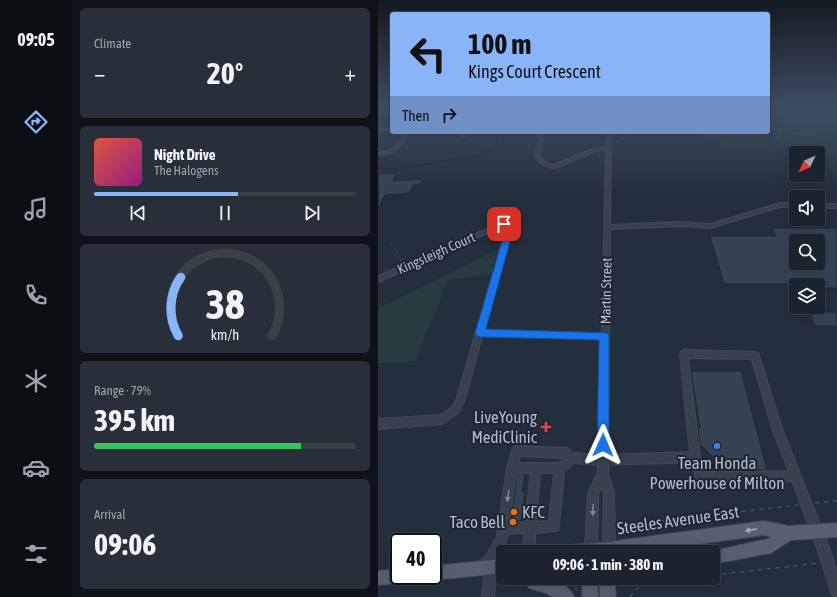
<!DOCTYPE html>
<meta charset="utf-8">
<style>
:root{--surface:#1b232e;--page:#282f3a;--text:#f1f3f6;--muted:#a0a4aa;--line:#39404a;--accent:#8ab4f8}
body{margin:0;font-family:"Asap Condensed",sans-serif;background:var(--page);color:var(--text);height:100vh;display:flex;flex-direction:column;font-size:15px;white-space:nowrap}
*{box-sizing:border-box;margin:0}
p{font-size:13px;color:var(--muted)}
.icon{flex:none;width:22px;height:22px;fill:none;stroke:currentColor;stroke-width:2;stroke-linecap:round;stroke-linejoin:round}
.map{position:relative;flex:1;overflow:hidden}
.side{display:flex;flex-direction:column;gap:8px;padding:8px;background:#0f1319;width:306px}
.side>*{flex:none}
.guide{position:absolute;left:12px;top:12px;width:380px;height:122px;border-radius:4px;box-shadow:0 4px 16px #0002,0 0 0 1px var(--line);background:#8ab4f8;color:#111;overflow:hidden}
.needle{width:26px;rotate:226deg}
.tools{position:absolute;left:411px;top:146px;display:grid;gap:8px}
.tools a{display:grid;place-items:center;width:36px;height:36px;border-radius:4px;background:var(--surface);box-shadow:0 4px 16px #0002,0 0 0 1px var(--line);font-size:20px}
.speed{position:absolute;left:12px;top:533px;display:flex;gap:8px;font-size:20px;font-weight:700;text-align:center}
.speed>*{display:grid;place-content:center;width:52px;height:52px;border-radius:50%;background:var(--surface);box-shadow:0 4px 16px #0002,0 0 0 1px var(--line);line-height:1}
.speed .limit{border:2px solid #111;border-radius:6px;background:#fff;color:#111}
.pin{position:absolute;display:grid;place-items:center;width:34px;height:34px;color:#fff;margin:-17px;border-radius:8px;box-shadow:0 2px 6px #0006}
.me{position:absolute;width:44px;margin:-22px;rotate:1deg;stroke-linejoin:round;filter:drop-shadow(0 0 3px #0008)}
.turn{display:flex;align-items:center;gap:14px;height:84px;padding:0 12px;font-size:18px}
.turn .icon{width:52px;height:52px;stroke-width:2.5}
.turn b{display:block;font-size:28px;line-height:34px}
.then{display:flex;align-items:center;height:38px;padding:0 12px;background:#0003;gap:8px;font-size:15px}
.big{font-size:30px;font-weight:700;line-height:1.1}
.side .tile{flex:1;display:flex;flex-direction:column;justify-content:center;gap:6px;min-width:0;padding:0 14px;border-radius:6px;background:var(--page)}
.side .dial{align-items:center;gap:0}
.dial svg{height:104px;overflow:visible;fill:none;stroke:var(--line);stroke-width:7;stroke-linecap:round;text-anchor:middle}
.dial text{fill:var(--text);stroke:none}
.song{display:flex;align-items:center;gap:12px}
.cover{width:48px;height:48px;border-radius:6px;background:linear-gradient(135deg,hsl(10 70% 55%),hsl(310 70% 35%))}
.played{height:4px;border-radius:2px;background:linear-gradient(90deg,var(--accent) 55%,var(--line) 55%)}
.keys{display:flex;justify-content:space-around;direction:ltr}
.heat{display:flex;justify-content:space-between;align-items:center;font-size:22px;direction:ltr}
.charge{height:6px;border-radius:3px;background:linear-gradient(90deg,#34c759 79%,var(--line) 0)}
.trip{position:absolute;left:118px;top:545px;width:224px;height:40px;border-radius:4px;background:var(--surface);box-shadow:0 4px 16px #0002,0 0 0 1px var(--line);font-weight:700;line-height:40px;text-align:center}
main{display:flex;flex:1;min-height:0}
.tabs{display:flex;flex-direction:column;width:72px;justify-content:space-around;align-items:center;background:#0b0e12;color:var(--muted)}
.tabs .icon{width:28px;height:28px}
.tabs .current{color:var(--accent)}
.tabs b{font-size:18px;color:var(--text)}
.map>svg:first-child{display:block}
.green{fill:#263c3f}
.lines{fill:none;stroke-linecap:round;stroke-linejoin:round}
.stream-far1{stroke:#17263c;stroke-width:1}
.stream{stroke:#17263c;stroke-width:1.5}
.building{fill:#364354;stroke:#1f2835;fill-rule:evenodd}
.minor-casing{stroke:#414a57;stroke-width:2}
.major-casing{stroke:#414a57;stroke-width:2}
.path-far1{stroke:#3f5557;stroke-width:1;stroke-dasharray:2 2;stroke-linecap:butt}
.path{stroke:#3f5557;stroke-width:1.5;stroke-dasharray:4.5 4.5;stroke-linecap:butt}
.minor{fill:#38414e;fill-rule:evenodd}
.major{fill:#56606e;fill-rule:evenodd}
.oneway{fill:#7c8592}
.oneway2{fill:#a1aab7}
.route{fill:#1a73e8;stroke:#114b97}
.health-dot{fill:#e0444e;stroke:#1d2633;stroke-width:1.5}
.shop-dot{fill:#3f7fe0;stroke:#1d2633;stroke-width:1.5}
.food-dot{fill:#e8710a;stroke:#1d2633;stroke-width:1.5}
.labels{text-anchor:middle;stroke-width:4;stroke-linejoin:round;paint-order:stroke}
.street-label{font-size:14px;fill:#b4bcc9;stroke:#1d2633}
.near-poi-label{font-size:17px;fill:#b4bcc9;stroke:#1d2633;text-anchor:end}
.near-street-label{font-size:17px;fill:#b4bcc9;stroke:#1d2633}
</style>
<main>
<nav class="tabs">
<b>09:05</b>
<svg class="icon current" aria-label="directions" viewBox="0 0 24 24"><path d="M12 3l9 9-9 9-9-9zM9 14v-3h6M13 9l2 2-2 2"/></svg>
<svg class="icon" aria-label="music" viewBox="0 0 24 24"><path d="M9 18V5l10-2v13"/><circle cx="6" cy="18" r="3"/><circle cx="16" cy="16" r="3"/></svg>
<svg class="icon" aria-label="phone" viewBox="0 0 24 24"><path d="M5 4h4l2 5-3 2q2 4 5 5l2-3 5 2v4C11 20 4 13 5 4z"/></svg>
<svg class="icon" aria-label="climate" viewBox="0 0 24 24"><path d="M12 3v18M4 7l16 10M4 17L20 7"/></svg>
<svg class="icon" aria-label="car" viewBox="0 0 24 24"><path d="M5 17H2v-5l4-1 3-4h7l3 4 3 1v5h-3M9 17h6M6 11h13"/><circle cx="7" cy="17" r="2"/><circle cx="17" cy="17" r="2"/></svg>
<svg class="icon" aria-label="filters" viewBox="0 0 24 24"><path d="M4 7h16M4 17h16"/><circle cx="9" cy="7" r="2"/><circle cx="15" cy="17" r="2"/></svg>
</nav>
<section class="side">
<div class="tile"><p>Climate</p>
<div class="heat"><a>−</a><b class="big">20°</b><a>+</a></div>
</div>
<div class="tile">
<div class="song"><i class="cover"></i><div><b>Night Drive</b><p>The Halogens</p></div></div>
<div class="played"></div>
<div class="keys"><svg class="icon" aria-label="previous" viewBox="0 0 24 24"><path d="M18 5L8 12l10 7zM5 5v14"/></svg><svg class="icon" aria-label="pause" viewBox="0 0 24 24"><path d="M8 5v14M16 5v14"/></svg><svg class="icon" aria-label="next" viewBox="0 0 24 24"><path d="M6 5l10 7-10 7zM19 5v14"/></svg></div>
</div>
<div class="tile dial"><svg viewBox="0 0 100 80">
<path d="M14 69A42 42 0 1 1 86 69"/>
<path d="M14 69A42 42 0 0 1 16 24" stroke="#8ab4f8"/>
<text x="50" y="56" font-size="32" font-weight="700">38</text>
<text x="50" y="72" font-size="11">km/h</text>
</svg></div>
<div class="tile"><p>Range · 79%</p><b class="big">395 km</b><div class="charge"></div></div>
<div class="tile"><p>Arrival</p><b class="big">09:06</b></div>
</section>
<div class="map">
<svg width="459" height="597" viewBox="0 0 459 597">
<rect width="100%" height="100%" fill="#242f3e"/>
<g class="green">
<polygon points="390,108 459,108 459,180 452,168 440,161 440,153 426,153 408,144 343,145 315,132 390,132"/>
<polygon points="119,250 113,274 70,280 37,361 0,363 0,308"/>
</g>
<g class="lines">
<polyline class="stream-far1" points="28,168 99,155 112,150 119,142 119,136 116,132"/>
<polyline class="stream" points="0,169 20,169 34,167"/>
</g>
<g class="building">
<polygon points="0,174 18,174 15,181 45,179 42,185 35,185 32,193 7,195 0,209"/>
<path d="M394,228h65v60h-19v-3h-22v20l-9,-21h-63l-14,-48h66zM418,241h22v22h-22z"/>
<polygon points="431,312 457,312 459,315 459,326 437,326"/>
<polygon points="313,371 363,371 389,470 360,469 346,464 335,457 322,444 320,428 322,428"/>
<polygon points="139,474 147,474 144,492 147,492 143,521 133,521"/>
</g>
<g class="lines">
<g class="minor-casing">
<g id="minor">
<polygon points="0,108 14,108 14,109 0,110"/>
<rect x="0" y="129" width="14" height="2"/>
<path d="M26,132h4c-8,16 -11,22 -30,23v-2c16,-2 19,-7 26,-21z"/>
<polygon points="81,132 85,132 87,137 83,137"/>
<path d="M159,132h4l2,8 -4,16 8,7 6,2 40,-16 13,-2 1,-15h4l-1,93 70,-3 30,2 70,-21h16v4h-16l-70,21 -30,-2 -70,3 -2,226 82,-3 -10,-98 1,-2 3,-2 71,2 3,1 25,78 47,119 7,23v24l-4,-1 -2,-4 -13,-42 -26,-69 -91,1 -4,-1 -5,-19 -84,3v8l6,20 1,56 -2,3h-8l-2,-3 1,-56 -2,-7 -4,8 -1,56 -1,2h-10l-1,-2 3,-56 10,-22v-7l-26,-2 -2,4 -6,4 -5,55 -1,4 -4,1 -19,2v19h-12l1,-19 -16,1 -2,7 -12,22 3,4 -3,30h-12l3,-25 -2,1 -4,-2 -2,-4 2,-4 9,-10 9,-17 10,-68 6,-20 3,-2 51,2 3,2 2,3 27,2 3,-116 -120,-3 -17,63 -7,14 -16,11 -64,5v-10l63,-4 11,-8 5,-9 49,-170 -2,-2 -3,1 -123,55v-6l120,-52c7,-2 10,-2 14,4l-28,102 118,3 4,-183 -10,1 -38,16 -5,1 -10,-3 -8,-9 4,-16zM310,358l64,1 21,72 16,40 -85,1 -4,-15zM142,456l44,2 -1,3 -5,2h-40zM138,473h15l-6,49 -16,1zM162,473h14l-5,48 -13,1z"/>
<rect x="440" y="204" width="19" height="4"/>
</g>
</g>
<g class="major-casing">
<g id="major">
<polygon points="386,521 411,526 459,523 459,537 413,540 393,553 335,564 335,552 330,552 390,539 394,537 386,535 261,552 186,552 188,547 193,545 231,542"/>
<polygon points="125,559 125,573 55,580 50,578 49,576 55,576 55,566"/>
<polygon points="21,569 21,576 30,576 28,581 23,583 0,585 0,571"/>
<path d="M146,578c17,0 42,0 50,19h-21l-7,-4 -17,-5z"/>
<polygon points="205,578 219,578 220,597 204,597"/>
<polygon points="222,578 236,578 238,597 222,597"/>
</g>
</g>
<g class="path-far1">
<polyline points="390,124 403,130 400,138 405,142 413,140 418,133 459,140"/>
<polyline points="325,132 354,143"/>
<polyline points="237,142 261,132"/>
<polyline points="12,242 24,261"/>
</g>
<g class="path">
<polyline points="437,503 459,501"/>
<polyline points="256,522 265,523 420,505"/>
<polyline points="335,575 441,563"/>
<polyline points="198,586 198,593"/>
<path d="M252,597c12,-19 34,-17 55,-19"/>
</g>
<use href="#minor" class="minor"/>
<use href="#major" class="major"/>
</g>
<defs><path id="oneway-solid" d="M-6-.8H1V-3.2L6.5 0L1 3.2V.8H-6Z"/></defs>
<g class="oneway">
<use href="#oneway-solid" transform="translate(130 496) rotate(98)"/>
<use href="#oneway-solid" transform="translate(215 510) rotate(92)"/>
</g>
<use class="oneway2" href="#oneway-solid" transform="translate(373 530) rotate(172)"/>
<linearGradient id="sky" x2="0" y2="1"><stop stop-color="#141a22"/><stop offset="0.56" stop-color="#3f4d63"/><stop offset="1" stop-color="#3f4d63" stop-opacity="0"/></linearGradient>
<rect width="459" height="192" fill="url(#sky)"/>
<path class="route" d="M123,222c7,-1 10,3 12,9l-27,98 122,4 1,3v109l-2,4 -4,2 -4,-2 -2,-4 2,-105 -119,-3 -3,-1 -2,-3 30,-102 -5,-7z"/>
<path class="health-dot" d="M166 421h4v4h4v4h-4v4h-4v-4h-4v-4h4z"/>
<circle class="shop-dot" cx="339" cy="446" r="4"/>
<g class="food-dot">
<circle cx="136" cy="512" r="4"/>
<circle cx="135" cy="522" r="4"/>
</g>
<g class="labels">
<g class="street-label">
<text transform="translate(58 253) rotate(-24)" y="5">Kingsleigh Court</text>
<text transform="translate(228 291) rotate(-89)" y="5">Martin Street</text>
</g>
<g class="near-poi-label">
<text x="159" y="423">LiveYoung<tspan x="159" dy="20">MediClinic</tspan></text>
<text x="339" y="469" text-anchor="middle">Team Honda<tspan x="339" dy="20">Powerhouse of Milton</tspan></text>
<text x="144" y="518" text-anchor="start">KFC</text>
<text x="127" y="528">Taco Bell</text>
</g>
<g class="near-street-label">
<text transform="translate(300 520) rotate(-8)" y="6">Steeles Avenue East</text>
</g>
</g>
</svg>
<div class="tools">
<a><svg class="needle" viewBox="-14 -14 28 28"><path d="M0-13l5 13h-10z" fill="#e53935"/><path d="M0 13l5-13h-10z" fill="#a0a4aa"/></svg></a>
<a><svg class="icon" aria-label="sound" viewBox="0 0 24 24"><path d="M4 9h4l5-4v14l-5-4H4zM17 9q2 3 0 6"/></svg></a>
<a><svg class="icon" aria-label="search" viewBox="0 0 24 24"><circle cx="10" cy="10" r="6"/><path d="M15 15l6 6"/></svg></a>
<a><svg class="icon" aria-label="layers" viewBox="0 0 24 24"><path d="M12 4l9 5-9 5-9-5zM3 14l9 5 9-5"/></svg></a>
</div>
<div class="speed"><div class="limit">40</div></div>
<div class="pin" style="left:126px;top:224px;background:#d93025"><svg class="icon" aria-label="arrive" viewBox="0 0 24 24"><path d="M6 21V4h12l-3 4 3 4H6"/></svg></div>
<svg class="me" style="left:225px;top:445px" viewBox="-20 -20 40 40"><path d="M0-17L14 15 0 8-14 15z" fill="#1a73e8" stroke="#fff" stroke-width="4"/></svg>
<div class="trip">09:06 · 1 min · 380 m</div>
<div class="guide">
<div class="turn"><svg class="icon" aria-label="left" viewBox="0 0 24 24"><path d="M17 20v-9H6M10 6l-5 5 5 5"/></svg><div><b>100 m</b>Kings Court Crescent</div></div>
<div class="then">Then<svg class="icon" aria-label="right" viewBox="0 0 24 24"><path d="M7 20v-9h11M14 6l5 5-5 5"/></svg></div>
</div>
</div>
</main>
